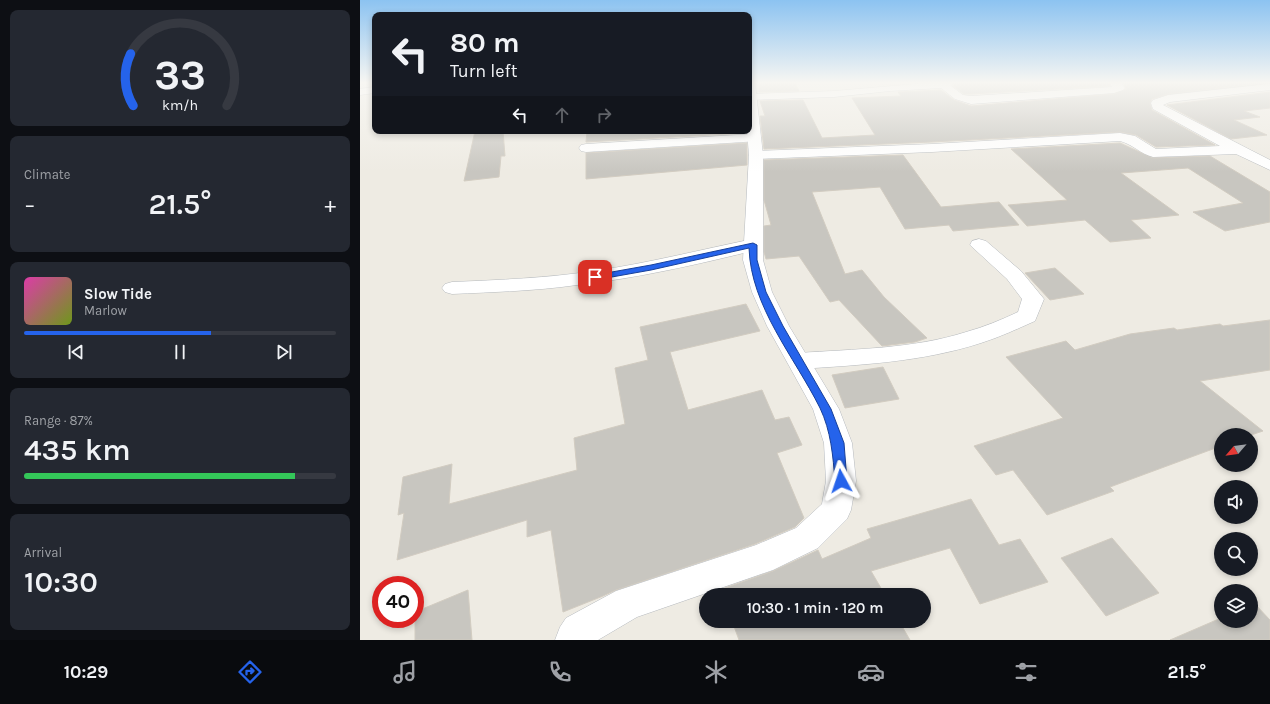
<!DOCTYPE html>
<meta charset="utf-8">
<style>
:root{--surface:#171b24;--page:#242831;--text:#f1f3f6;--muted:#9ea1a6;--line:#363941;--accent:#2563eb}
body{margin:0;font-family:Karla,sans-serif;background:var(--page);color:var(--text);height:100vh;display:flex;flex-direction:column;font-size:15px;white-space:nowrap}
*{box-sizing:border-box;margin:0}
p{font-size:13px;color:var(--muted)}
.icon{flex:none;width:22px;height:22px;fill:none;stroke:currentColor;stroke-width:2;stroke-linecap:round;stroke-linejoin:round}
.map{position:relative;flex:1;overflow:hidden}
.sheet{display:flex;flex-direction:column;gap:10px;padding:10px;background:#0d0f14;width:360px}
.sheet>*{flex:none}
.hud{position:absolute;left:12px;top:12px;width:380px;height:122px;border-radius:8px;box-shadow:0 2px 6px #0003;background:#171b24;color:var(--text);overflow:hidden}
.needle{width:26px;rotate:242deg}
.fabs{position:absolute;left:854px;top:428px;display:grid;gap:8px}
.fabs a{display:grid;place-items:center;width:44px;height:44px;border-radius:50%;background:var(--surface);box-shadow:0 2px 6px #0003;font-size:20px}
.speed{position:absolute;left:12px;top:576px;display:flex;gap:8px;font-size:20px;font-weight:700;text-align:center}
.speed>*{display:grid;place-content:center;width:52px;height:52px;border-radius:50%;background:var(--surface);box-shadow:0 2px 6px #0003;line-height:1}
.speed .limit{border:6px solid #d22;background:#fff;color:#111}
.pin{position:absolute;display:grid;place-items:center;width:34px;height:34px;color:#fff;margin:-17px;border-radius:8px;box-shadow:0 2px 6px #0006}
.me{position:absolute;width:44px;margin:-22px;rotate:355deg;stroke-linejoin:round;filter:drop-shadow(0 0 3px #0008)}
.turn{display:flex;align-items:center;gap:14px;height:84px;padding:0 12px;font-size:18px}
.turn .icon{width:52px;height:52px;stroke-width:2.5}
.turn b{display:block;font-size:28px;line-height:34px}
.lanes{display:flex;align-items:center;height:38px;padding:0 12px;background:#0003;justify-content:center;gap:20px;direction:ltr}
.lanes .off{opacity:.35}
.big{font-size:30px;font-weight:600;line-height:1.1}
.sheet .card{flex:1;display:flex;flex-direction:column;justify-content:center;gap:6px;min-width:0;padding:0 14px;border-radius:8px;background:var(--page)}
.sheet .dial{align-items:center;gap:0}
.dial svg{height:104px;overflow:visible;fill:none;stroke:var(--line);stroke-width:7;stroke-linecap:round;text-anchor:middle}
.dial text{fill:var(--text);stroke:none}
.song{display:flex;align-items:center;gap:12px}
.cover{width:48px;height:48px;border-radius:6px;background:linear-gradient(135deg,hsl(320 70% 55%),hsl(80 70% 35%))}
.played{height:4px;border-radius:2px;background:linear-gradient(90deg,var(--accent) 60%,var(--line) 60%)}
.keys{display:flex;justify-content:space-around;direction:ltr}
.heat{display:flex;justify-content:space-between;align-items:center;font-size:22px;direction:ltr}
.charge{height:6px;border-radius:3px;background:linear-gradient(90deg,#34c759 87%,var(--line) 0)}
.trip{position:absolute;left:339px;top:588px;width:232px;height:40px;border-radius:20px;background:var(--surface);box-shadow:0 2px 6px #0003;font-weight:600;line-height:40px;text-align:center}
.dock{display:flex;height:64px;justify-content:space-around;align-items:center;background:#090b0e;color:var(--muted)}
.dock .icon{width:28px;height:28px}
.dock .active{color:var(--accent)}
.dock b{font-size:18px;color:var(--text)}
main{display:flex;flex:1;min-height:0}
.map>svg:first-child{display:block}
.building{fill:#c8c6c0;stroke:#d2ccc1}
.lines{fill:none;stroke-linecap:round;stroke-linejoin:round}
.street-casing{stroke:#b5b9bd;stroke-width:1}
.secondary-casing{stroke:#b6babf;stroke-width:1}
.street{fill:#fff;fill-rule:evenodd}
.secondary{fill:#fff;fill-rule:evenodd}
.route{fill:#2563eb;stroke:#184099}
</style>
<main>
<section class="sheet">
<div class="card dial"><svg viewBox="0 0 100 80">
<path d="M14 69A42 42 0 1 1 86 69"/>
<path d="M14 69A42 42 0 0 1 12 29" stroke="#2563eb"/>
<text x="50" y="56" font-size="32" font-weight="700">33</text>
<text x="50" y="72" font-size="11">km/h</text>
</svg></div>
<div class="card"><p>Climate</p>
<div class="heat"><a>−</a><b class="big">21.5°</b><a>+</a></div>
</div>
<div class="card">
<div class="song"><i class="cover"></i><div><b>Slow Tide</b><p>Marlow</p></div></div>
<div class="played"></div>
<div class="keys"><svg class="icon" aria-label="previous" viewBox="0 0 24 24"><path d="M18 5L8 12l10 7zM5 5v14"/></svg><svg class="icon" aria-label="pause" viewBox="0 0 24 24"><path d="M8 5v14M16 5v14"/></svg><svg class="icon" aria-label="next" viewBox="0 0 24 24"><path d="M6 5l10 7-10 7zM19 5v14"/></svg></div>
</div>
<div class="card"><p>Range · 87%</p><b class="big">435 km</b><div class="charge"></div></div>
<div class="card"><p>Arrival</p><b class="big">10:30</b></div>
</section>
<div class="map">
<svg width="910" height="640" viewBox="0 0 910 640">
<rect width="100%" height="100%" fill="#eeebe3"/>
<g class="building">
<polygon points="399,83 435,83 439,91 399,92"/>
<polygon points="594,83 749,83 750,86 611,94 604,94 593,86"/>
<polygon points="763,83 909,83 808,94 792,99 790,103 792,110 855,145 796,147 776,135 760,132 572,142 404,149 400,116 405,116 400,101 443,100 462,138 515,135 492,98 541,96 538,92 581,90 594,100 611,106 754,94 766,89"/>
<polygon points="910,92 910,108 884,111 900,117 874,120 907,135 871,139 807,105"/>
<polygon points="115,131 143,131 145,156 141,156 139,177 104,181"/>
<polygon points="227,131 386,131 386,133 226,142"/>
<polygon points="387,143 387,165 226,179 226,153"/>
<polygon points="760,143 793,158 850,156 910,192 910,222 865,231 833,212 883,203 828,168 761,173 819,215 771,220 791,238 750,242 725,220 667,226 648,205 707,200 651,149"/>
<polygon points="543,155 581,207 639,202 659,225 593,231 589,225 545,229 520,187 452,192 485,274 502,270 524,297 567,338 555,342 522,346 479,300 470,302 439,256 406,259 404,252 404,226 411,225 404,200 404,160"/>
<polygon points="695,268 724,294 690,300 665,273"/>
<polygon points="386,304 400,331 310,352 328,410 402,390 415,420 429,417 442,445 417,453 444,518 435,527 395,544 256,590 243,596 203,612 191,530 167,537 167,520 37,560 44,513 38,515 43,477 92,464 89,504 217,470 214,438 265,424 255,368 288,360 280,327"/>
<polygon points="910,320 910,370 840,381 903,431 891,435 861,435 861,446 750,487 754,491 687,515 653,470 636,475 614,446 703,418 646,357 706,341 715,350 770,334 814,328 817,330 860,324 863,326"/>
<polygon points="523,367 539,399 485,408 472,375"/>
<polygon points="611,499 639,545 660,539 688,582 620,604 590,548 511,571 525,595 345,595 413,571 458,550 462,559 511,538 507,529"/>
<polygon points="752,538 799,593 746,616 701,558"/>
<polygon points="108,590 112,640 55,640 55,612"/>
<polygon points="894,603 910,620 910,640 810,640 861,618 861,621 891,621 891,604"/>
<polygon points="372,621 539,621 550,640 379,640"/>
</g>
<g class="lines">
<g class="street-casing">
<g id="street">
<polygon points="567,83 593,83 591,86 603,95 611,96 752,87 750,83 761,83 765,88 763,90 754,93 611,104 595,99 581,88 530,91 474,97 389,100 389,94 391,94 474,91"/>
<path d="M910,84v6l-100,12 -7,3 107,55v10l-34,-16 -83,3c-12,-3 -21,-13 -33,-16l-188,11 -176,7 -5,-1 -2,-3 2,-3 5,-1 176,-7 188,-11 15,3 21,13 64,-3 -67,-37 -2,-6 2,-3 15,-5z"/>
<polygon points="15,87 15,93 0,95 0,89"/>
<polygon points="394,134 399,135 401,138 399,141 226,152 221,151 219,148 221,145 226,144"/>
<path d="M393,239l7,2 2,4 -2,4c-60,15 -122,29 -183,36 -42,6 -83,7 -125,9l-7,-2 -3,-4 3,-4 7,-2c48,-2 95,-4 143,-11 53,-8 105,-21 158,-32z"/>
<path d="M619,239l7,2 35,30 23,28 -9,22c-18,8 -35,16 -54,22 -59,19 -121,22 -182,26l-8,-2 -4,-6 4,-6 8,-2c55,-4 114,-4 167,-21 18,-5 35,-12 52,-20l4,-13 -15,-20 -37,-34 2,-4z"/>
</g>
</g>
<g class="secondary-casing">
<polygon id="secondary" points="389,83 395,83 403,155 403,260 412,292 429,326 479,409 492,443 496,481 491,510 487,519 458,548 413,570 277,617 238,640 195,640 200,627 206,618 256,591 396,545 436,528 462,504 466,481 464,443 453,409 407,326 392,292 383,260 389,155 387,131 389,131"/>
</g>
<use href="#street" class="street"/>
<use href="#secondary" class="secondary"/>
</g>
<linearGradient id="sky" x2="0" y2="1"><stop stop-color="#8cc3f1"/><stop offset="0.48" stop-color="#f7f6f2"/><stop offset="1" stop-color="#f7f6f2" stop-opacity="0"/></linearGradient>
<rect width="910" height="172" fill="url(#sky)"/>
<path class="route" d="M393,243l4,2v15l9,32 17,34 48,83 13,34 3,38 -1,4 -5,1 -4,-1 -2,-4c-2,-25 -4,-50 -15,-73 -26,-52 -69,-101 -71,-160l-98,22 -56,10 -4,-3 4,-2 56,-10z"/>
</svg>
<div class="fabs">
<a><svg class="needle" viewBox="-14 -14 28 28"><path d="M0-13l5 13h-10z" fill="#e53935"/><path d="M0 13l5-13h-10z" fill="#9ea1a6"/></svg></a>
<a><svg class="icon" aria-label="sound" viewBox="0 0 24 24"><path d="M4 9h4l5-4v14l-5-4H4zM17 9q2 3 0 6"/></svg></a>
<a><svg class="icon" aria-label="search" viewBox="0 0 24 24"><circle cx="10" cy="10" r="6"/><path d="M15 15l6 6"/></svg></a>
<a><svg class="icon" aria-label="layers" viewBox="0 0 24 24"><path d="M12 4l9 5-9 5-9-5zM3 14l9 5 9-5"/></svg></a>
</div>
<div class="speed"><div class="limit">40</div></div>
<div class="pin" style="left:235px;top:277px;background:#d93025"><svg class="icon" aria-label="arrive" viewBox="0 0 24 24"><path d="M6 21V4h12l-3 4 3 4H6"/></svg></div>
<svg class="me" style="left:481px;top:481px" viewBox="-20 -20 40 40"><path d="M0-17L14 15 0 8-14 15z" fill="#2563eb" stroke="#fff" stroke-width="4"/></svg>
<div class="trip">10:30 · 1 min · 120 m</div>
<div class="hud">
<div class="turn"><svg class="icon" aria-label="left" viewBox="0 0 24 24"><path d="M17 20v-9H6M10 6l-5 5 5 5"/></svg><div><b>80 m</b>Turn left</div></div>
<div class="lanes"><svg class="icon" aria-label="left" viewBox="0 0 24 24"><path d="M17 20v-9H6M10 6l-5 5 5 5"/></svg><svg class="icon off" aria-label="ahead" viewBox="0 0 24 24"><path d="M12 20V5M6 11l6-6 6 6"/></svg><svg class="icon off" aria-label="right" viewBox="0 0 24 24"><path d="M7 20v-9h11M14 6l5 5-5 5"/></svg></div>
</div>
</div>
</main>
<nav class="dock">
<b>10:29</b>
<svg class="icon active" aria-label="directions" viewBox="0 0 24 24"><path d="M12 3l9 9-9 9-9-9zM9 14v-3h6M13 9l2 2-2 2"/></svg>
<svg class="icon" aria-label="music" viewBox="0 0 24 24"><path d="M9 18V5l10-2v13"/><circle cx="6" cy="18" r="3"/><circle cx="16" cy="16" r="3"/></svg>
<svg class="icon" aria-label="phone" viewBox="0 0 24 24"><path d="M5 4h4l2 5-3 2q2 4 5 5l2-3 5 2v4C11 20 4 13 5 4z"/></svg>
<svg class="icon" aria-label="climate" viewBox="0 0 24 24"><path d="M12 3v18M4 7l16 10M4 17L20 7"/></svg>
<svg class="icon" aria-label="car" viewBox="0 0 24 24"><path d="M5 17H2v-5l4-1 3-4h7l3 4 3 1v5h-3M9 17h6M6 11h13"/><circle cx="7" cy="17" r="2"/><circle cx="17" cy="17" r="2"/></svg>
<svg class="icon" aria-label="filters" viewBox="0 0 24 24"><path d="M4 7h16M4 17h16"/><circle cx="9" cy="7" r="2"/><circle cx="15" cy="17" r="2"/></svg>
<b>21.5°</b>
</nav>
